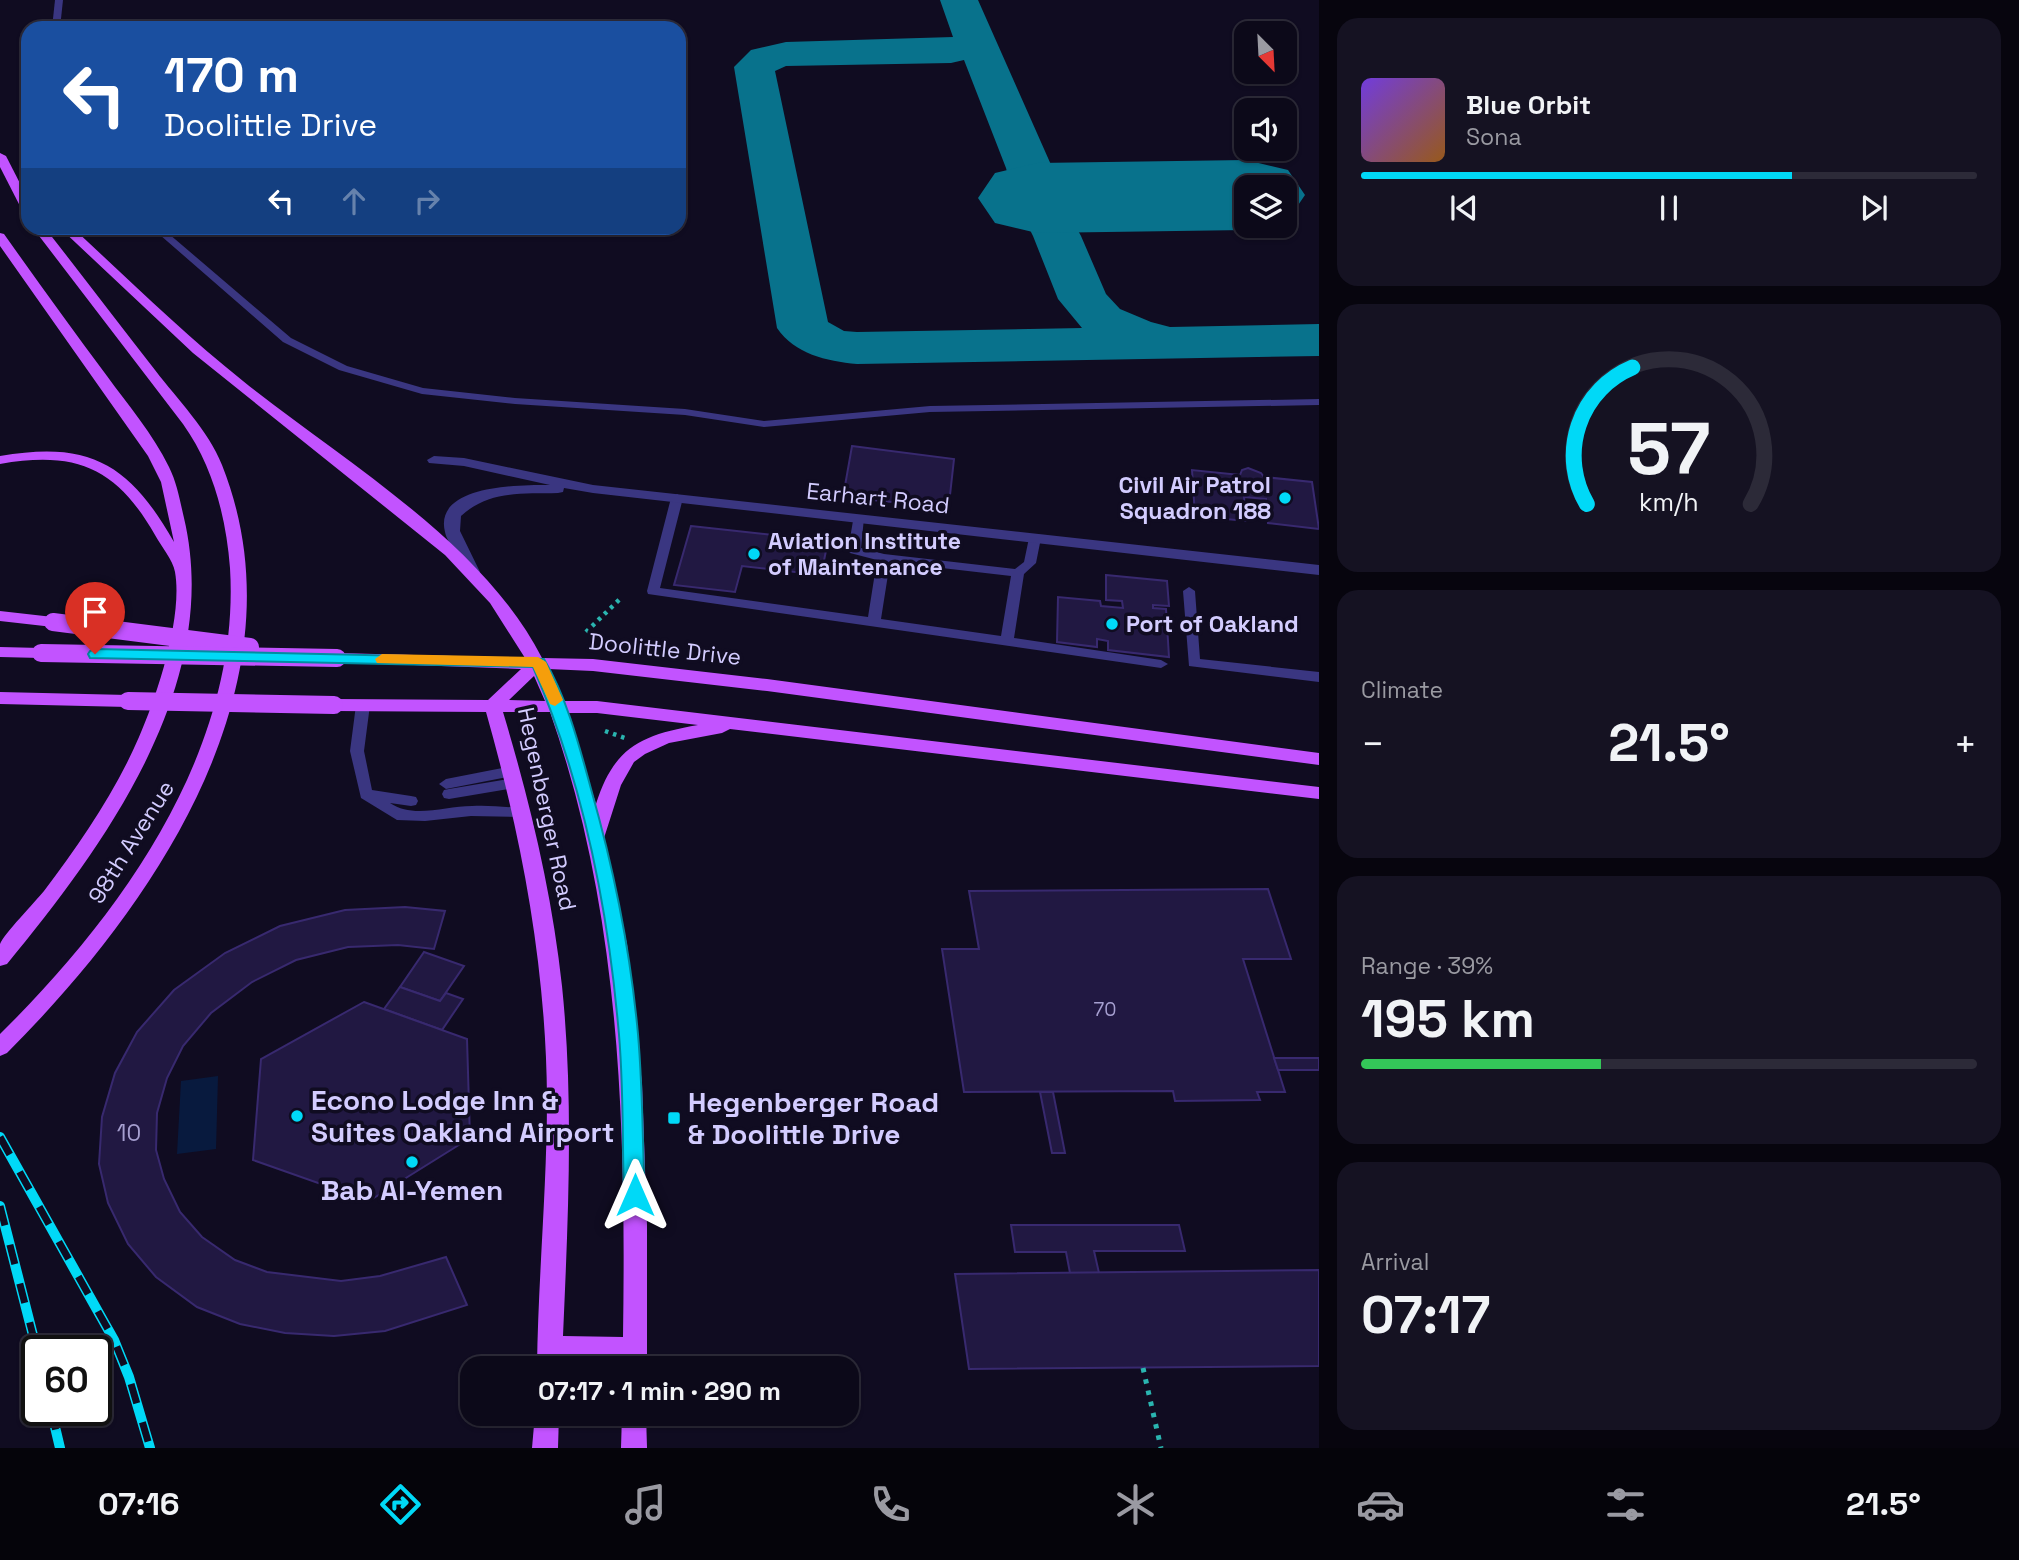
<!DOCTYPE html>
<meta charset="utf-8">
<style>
:root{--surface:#0c0919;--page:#151222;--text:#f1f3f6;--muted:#9a9aa2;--line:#2c2a38;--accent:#00d9f7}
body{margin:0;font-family:"Space Grotesk",sans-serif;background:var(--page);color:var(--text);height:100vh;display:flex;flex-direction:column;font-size:26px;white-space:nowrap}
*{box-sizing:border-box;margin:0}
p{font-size:23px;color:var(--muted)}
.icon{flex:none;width:38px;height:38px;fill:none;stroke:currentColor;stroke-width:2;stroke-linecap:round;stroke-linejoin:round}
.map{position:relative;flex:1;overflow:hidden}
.panel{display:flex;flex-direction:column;gap:18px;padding:18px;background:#07050e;width:700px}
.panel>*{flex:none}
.banner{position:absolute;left:21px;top:21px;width:665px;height:214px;border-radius:21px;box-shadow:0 2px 5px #0004,0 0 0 2px var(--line);background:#1a4fa0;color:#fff;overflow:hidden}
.needle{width:46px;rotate:156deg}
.controls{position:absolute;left:1234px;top:21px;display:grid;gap:14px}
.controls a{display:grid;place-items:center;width:63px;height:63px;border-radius:14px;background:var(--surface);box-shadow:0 2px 5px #0004,0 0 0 2px var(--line);font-size:35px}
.speed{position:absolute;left:21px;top:1335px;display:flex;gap:14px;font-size:35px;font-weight:700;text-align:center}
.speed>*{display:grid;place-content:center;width:91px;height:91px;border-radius:50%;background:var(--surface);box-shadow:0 2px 5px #0004,0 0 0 2px var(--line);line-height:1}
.speed .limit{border:4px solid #111;border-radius:10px;background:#fff;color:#111}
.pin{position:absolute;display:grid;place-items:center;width:60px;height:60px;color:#fff;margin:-72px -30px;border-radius:50% 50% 50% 0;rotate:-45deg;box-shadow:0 0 7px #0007}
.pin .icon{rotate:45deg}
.me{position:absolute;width:77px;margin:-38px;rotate:0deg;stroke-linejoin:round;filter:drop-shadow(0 0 5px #0008)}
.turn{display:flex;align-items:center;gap:24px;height:147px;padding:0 28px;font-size:32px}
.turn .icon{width:91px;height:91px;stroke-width:2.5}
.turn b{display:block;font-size:49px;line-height:60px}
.lanes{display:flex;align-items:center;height:66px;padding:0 28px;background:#0003;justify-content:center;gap:35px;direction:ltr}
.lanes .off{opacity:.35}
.big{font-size:52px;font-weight:600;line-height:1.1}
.panel .widget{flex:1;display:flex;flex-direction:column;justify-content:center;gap:10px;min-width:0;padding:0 24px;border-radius:21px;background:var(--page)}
.panel .dial{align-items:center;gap:0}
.dial svg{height:182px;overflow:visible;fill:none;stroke:var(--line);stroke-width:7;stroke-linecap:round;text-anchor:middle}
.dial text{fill:var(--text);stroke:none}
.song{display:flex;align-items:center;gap:21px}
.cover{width:84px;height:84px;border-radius:10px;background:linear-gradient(135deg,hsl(260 70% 55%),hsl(30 70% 35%))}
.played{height:7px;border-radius:4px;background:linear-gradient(90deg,var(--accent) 70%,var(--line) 70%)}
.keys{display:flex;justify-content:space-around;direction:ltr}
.heat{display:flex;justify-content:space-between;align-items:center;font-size:38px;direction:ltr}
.charge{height:10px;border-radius:5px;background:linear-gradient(90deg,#34c759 39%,var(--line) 0)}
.trip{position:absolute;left:460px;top:1356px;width:399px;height:70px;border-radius:21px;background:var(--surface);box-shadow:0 2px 5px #0004,0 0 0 2px var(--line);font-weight:600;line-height:70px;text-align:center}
.menu{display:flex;height:112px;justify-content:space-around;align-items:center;background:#05040a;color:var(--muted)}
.menu .icon{width:49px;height:49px}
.menu .current{color:var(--accent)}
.menu b{font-size:32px;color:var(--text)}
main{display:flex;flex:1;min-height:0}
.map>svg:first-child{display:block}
.water{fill:#081a3e}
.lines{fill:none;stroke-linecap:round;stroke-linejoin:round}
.taxiway{fill:#08728c;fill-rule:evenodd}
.runway{fill:#08728c;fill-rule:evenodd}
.building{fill:#211842;stroke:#38296f;stroke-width:2}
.path-far1{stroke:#2ab5b0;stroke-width:4.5;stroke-dasharray:3.5 5;stroke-linecap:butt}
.path{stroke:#2ab5b0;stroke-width:5;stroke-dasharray:4.5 7;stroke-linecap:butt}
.service{fill:#3a3681;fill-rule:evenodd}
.minor{fill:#3a3681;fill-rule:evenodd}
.primary{fill:#c253ff;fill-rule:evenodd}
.rail-casing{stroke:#00d9f7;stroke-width:10}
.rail{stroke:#100c21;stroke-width:7;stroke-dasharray:20;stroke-linecap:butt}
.primary-bridge{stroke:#c253ff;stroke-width:18}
.route{fill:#00d9f7;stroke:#008da1;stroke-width:2}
.slow{fill:#f59e0b}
.poi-dot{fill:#00d9f7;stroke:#100c21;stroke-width:2.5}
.labels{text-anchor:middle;stroke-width:7;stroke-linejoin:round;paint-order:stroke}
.number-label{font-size:19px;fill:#a69fd0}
.poi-label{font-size:23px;font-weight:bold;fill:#d3ccff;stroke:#100c21;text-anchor:start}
.street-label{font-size:23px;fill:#d3ccff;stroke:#100c21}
.near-number-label{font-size:23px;fill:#a69fd0}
.near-poi-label{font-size:28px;font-weight:bold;fill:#d3ccff;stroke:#100c21;text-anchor:start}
</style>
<main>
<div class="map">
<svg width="1319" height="1448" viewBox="0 0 1319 1448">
<rect width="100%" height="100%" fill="#100c21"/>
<polygon class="water" points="218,1076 216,1149 177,1154 181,1081"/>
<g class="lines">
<path class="taxiway" d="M940,0h38l74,167 21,11 57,9 7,10 -7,10 -16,4 -51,-8 18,33 25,58 14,15 31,13 19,5 149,-3v32l-462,8c-31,-3 -62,-10 -80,-36l-43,-261 17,-17 35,-8 167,-5zM964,60l42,108 8,30 19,38 25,63 24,29 -225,4 -13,-1 -16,-9 -53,-251 11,-5 165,-3z"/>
<polygon class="runway" points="1246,160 1288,170 1305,195 1288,220 1284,221 1284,187 1246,187 1246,226 1264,226 1246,230 1037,233 995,223 978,198 995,173 1037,163"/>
</g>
<g class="building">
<polygon points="852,446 954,459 949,504 911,500 911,504 843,497"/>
<polygon points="1248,468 1261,473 1264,477 1312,482 1319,529 1268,523 1266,499 1244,497 1246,521 1195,516 1192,470 1240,475 1242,470"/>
<polygon points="691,526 828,541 821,575 742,566 735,592 674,585"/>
<polygon points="1106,575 1167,581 1169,606 1153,605 1153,608 1166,609 1169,657 1108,650 1108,641 1097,639 1097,647 1057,642 1058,597 1100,601 1101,606 1123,608 1122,601 1106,600"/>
<polygon points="1268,889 1291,959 1243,959 1285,1092 1257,1092 1260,1100 1175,1101 1173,1091 964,1092 942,949 979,949 969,891"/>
<polygon points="405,907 445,911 434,949 398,945 348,947 296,960 252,982 211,1013 183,1046 167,1078 157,1113 156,1150 164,1179 180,1212 202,1237 235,1260 267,1272 341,1281 380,1276 446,1257 467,1305 385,1331 334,1336 285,1333 240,1324 197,1307 156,1277 128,1244 108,1203 99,1164 102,1117 115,1073 137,1032 174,990 225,953 280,926 345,910"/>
<polygon points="424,952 464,966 440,1001 400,987"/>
<polygon points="400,987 440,1001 446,993 463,999 442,1030 384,1009"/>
<polygon points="364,1002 467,1039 470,1138 369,1201 253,1160 261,1059"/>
<polygon points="1274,1058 1319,1058 1319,1070 1278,1070"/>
<polygon points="1040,1092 1053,1092 1065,1153 1052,1153"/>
<polygon points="1011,1225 1179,1225 1185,1251 1094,1251 1099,1273 1070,1273 1066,1252 1015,1252"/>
<polygon points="1319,1270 1319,1366 969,1369 955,1274"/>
</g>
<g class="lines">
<g class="path-far1">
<polyline points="586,632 621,598"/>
<polyline points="605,731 625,738"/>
</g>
<polyline class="path" points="1143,1368 1161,1448"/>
<g class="service">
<polygon points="55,0 63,0 60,28 52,28"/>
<polygon points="152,228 162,228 291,338 347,366 423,388 515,398 685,409 764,421 930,406 1319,399 1319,405 930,412 764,427 685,415 515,404 422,394 339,370 283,342"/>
<path d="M677,494l6,4 -23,90 208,29 9,-57 -27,-7 -2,-3 6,-35h8l2,3 -3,30 23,6 131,15 9,-7 5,-24 6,-4 6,4 -5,25 -12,11 -10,64 147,22 7,4 -7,4 -513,-74 -1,-3 24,-93zM890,562l121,14 -10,60 -120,-17z"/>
<polygon points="1189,587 1195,591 1200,659 1319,672 1319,682 1189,666 1183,591"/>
<path d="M363,700l7,5 -6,46 8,39 39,6 5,1 2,4 -2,4 -5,1 -21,-3c23,16 55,3 82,3 16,-1 33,1 50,2l5,1 2,4 -2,4 -56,-1 -46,5 -28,-1 -36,-22 -11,-47 6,-46z"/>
<polygon points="512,766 519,771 517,775 446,789 439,784 446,779"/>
<polygon points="515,778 520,779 522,783 520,787 449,799 444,798 442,794 444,790 449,789"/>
</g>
<path class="minor" d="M434,456l30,2 129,27 726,80v10l-726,-82 -29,-5 -1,4 -5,1c-36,1 -69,-3 -97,23l-1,15 20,41 -8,5c-10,-3 -13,-16 -18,-26 -3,-6 -8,-13 -9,-19 -12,-48 78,-47 105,-47l-86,-19 -35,-3 -2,-3z"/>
<g class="primary">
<polygon points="0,153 6,156 28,199 28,214 22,210 0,167"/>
<path d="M33,228h12c37,47 73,95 110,142 23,30 53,60 67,95 86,217 -67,440 -215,588l-7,3v-22c123,-121 241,-286 230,-466 -4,-51 -17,-102 -47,-144z"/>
<path d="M60,228h13c56,52 110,105 170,153 101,81 239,160 299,277l51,1 174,20 552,74v12l-552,-74 -174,-20 -45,-2 14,32h35l722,86v12l-589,-70 -8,4 -53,10 -24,11 -11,8 -13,23 -17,53 23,106 15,140 5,141v143h-24v-8l-61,-1 -1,9h-24c1,-89 10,-179 10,-270 -1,-132 -25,-259 -61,-386l-152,-1 -9,-6 9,-6 154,1 33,-31 -190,-7 -2,-4 8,-5 188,5 -35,-55 -45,-48 -252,-202zM534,676l11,25 -36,-1zM503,712h47c71,202 76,414 73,625l-60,-1c5,-116 11,-234 -1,-350 -10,-93 -32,-184 -59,-274zM567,713h30l101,12c-57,10 -84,22 -102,79z"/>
<path d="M0,233l4,1c34,48 68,95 103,142 21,29 46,58 62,91 8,16 11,34 15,51 39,165 -78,326 -177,446l-7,2c0,-6 0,-16 0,-22 4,-10 35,-42 44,-53 36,-48 71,-98 95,-154 18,-41 44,-120 36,-165 -2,-12 -14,-26 -20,-37 -39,-68 -79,-84 -155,-71v-8c91,-16 130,9 174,86l-13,-60 -13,-26 -148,-210z"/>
<polygon points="0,611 53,617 61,622 53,627 0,621"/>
<polygon points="0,647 41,648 49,653 41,658 0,657"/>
<polygon points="0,692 128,695 137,701 128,707 0,704"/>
<polygon points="535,1414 559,1414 558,1448 532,1448"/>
<polygon points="622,1414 646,1414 647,1448 621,1448"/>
</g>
<g class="rail-casing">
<g id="rail">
<polyline points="0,1137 114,1340 129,1377 150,1448"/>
<polyline points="0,1206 37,1351"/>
<polyline points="51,1410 60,1448"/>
</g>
</g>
<use href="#rail" class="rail"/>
<g class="primary-bridge">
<polyline points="53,622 250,647"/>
<polyline points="41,653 337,658"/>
<polyline points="128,701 334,705"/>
</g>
</g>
<path class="route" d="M95,649l449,10c23,39 35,86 47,130 22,77 38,155 46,235 6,56 5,114 8,171l-3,6 -7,3 -8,-3 -3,-6c-2,-57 0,-115 -6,-171 -11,-121 -36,-245 -85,-357l-443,-9 -2,-4 2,-3z"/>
<polygon class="slow" points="382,654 538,657 546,662 563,700 555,706 550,704 533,667 377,663 375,659"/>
<g class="poi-dot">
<circle cx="1285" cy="498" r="7"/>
<circle cx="754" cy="554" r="7"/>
<circle cx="1112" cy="624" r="7"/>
<circle cx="297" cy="1116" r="7"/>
<rect x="667" y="1111" width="14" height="14" rx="3.5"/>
<circle cx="412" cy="1162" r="7"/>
</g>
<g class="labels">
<g class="number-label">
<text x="1105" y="1016">70</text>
</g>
<g class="poi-label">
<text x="1271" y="493" text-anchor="end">Civil Air Patrol<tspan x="1271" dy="26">Squadron 188</tspan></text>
<text x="768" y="549">Aviation Institute<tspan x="768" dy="26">of Maintenance</tspan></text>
<text x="1126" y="632">Port of Oakland</text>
</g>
<g class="street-label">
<text transform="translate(878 498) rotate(6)" y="8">Earhart Road</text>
<text transform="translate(665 649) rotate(6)" y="8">Doolittle Drive</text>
<text transform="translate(547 809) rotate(78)" y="8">Hegenberger Road</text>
<text transform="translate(131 842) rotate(-58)" y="8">98th Avenue</text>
</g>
<g class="near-number-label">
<text x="129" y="1141">10</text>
</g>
<g class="near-poi-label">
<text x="311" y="1110">Econo Lodge Inn &amp;<tspan x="311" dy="32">Suites Oakland Airport</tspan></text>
<text x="688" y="1112">Hegenberger Road<tspan x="688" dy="32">&amp; Doolittle Drive</tspan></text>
<text x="412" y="1200" text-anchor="middle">Bab Al-Yemen</text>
</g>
</g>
</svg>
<div class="controls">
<a><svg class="needle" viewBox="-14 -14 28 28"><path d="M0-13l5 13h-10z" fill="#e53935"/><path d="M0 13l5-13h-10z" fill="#9a9aa2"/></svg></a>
<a><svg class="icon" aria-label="sound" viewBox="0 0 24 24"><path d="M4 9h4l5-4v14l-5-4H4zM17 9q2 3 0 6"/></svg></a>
<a><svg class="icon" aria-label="layers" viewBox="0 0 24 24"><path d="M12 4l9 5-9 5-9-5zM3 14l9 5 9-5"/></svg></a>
</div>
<div class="speed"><div class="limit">60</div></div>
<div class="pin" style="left:95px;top:654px;background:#d93025"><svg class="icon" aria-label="arrive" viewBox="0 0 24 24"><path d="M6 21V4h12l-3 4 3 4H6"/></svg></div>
<svg class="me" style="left:635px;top:1195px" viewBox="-20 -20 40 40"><path d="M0-17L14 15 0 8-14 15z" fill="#00d9f7" stroke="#fff" stroke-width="4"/></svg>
<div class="trip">07:17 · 1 min · 290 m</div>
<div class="banner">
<div class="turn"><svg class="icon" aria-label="left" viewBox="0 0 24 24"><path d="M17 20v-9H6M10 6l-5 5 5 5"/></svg><div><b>170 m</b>Doolittle Drive</div></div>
<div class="lanes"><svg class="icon" aria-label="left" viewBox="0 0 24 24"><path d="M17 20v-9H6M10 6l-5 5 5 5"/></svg><svg class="icon off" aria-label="ahead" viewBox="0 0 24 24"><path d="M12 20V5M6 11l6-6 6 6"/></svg><svg class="icon off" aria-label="right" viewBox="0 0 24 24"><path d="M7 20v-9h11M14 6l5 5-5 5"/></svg></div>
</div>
</div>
<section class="panel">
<div class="widget">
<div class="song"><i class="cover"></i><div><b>Blue Orbit</b><p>Sona</p></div></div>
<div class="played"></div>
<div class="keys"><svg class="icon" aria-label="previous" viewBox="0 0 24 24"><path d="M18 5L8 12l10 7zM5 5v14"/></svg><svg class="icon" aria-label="pause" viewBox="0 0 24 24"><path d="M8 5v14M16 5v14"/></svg><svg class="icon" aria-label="next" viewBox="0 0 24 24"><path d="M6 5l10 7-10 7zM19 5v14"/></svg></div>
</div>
<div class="widget dial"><svg viewBox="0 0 100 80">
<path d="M14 69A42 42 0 1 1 86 69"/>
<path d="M14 69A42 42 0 0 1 34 9" stroke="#00d9f7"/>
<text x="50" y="56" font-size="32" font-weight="700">57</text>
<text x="50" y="72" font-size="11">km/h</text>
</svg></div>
<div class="widget"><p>Climate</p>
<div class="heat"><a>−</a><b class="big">21.5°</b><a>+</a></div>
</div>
<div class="widget"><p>Range · 39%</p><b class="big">195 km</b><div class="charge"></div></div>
<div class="widget"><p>Arrival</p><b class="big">07:17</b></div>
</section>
</main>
<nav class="menu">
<b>07:16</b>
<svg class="icon current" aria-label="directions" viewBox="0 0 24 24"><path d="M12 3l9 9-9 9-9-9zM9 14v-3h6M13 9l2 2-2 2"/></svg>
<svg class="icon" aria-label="music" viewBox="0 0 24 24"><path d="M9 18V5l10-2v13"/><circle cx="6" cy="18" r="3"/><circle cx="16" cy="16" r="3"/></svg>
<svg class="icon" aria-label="phone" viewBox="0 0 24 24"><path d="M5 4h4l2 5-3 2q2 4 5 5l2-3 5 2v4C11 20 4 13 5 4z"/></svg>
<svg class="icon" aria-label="climate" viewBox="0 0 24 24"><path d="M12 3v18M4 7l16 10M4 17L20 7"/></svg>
<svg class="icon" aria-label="car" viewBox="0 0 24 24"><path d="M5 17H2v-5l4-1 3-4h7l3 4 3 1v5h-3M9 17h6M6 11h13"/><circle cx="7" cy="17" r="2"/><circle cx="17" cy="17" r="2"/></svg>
<svg class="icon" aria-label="filters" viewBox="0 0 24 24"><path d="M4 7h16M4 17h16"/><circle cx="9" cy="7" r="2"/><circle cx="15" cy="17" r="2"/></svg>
<b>21.5°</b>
</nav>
